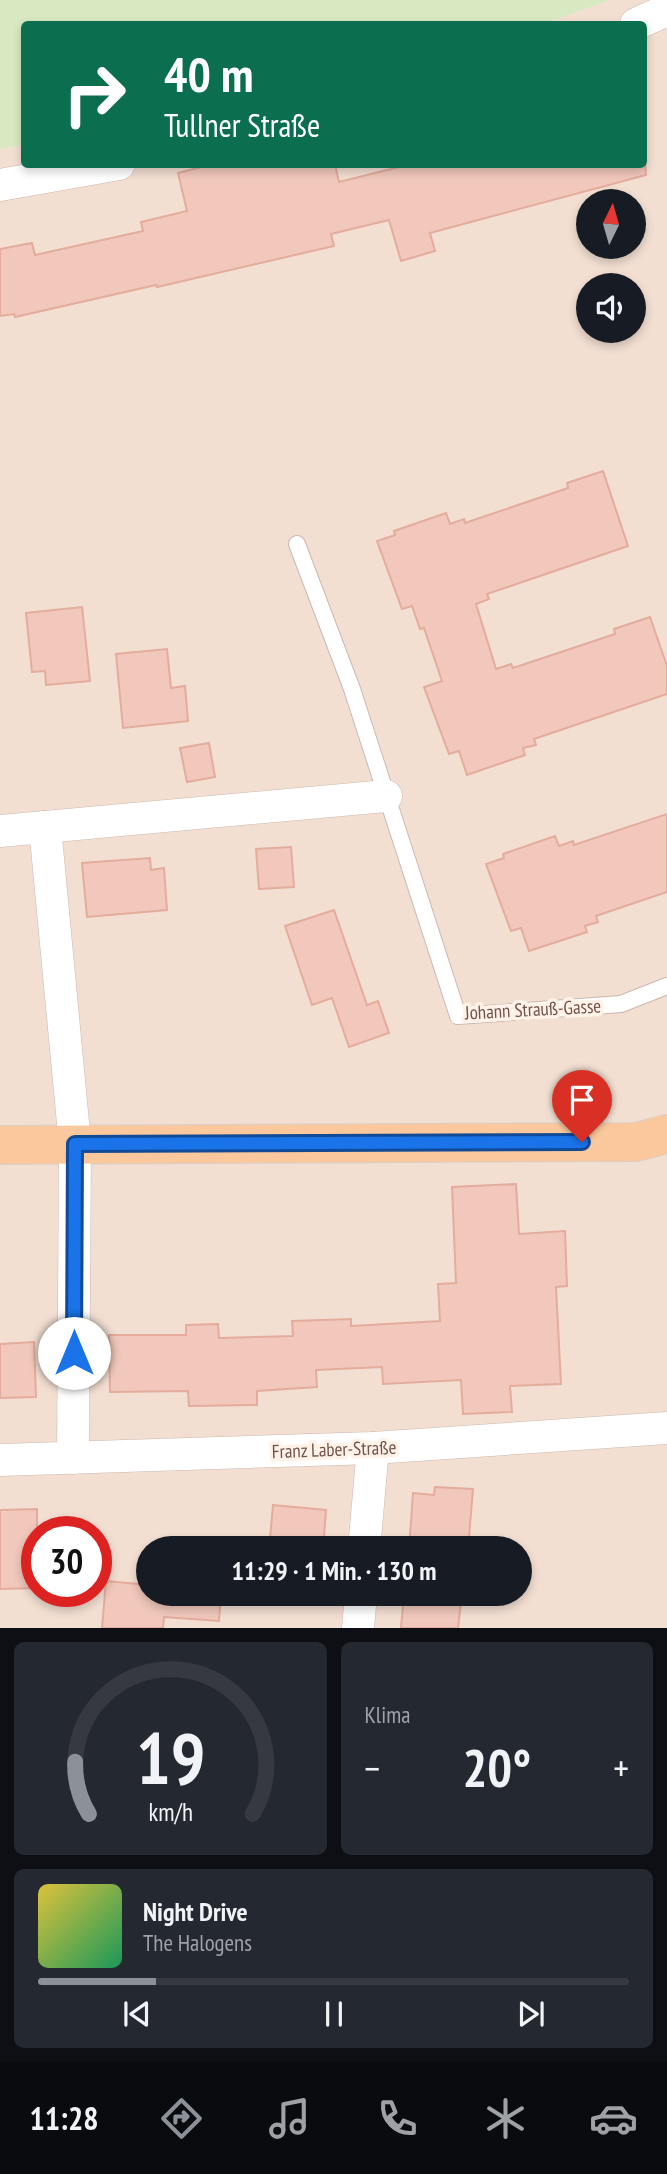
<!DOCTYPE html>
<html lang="de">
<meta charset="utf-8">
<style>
:root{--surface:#171b24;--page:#242831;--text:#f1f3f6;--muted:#9ea1a6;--line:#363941;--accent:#8c9099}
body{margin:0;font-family:"PT Sans Narrow",sans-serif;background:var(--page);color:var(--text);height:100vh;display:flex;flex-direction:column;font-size:26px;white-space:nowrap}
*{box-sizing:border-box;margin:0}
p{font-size:23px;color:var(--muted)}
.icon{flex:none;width:38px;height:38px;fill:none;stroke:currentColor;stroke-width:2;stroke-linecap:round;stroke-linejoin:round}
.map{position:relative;height:1628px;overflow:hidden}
.side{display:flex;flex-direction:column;gap:14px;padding:14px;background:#0d0f14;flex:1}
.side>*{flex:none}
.guide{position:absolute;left:21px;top:21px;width:626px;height:147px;border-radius:7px;box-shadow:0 4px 10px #0003;background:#0b6e4f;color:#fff;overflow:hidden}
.needle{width:46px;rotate:5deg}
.fabs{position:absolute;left:576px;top:189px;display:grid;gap:14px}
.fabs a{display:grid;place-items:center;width:70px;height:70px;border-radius:50%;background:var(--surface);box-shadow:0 4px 10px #0003;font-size:35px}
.speed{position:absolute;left:21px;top:1516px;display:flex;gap:14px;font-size:35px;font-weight:700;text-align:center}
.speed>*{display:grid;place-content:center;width:91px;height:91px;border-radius:50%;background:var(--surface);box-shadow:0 4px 10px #0003;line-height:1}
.speed .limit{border:10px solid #d22;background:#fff;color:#111}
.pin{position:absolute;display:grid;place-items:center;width:60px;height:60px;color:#fff;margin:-72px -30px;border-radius:50% 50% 50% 0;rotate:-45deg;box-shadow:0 0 7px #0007}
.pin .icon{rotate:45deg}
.me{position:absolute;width:77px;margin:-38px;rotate:0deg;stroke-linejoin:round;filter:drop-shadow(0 0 5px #0008)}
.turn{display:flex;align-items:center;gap:24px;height:147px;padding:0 28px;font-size:32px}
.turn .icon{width:91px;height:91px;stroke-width:2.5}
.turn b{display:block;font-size:49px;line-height:60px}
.big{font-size:52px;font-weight:800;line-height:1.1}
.side .widget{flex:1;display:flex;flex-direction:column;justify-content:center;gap:10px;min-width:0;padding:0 24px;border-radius:10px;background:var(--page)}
.side .dial{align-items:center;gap:0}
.dial svg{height:182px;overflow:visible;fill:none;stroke:var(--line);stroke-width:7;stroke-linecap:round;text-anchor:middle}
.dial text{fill:var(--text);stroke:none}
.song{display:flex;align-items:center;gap:21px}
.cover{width:84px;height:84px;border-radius:10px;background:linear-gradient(135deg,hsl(50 70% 55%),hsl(150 70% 35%))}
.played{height:7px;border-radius:4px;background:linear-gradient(90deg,var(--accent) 20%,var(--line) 20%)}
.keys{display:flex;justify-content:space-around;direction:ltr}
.heat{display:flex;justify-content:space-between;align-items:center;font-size:38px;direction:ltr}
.side .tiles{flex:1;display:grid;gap:14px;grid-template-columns:1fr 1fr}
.widget:last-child{grid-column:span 2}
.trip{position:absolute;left:136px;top:1536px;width:396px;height:70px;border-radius:35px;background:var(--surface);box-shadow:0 4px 10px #0003;font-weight:800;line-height:70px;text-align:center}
.menu{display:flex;height:112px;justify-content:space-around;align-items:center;background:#090b0e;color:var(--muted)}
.menu .icon{width:49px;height:49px}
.menu .active{color:var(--accent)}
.menu b{font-size:32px;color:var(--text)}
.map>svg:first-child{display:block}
.residential{fill:#f3dfd2;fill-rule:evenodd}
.green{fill:#d8e9c2}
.building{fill:#f1c8bb;stroke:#e3ac9c;stroke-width:2}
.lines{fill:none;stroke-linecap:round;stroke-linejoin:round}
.service-casing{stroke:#cfb7ad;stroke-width:18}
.minor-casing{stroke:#cfb7ad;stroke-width:33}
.primary-casing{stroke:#d8cfcc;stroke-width:40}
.service{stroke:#fff;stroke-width:16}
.minor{stroke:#fff;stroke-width:32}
.primary{stroke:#fac89c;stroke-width:38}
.route-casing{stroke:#114b97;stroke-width:18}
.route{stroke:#1a73e8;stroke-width:12}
.labels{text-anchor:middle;stroke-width:7;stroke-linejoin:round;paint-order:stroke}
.street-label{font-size:19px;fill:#745249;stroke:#fff3e9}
</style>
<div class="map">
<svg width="667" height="1628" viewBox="0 0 667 1628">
<rect width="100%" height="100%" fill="#fceee3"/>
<path class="residential" d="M611,0h56v1628h-667v-1479l24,-4v19h620v-140h-101zM588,201h46v46h-46zM588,285h46v46h-46zM37,1531h59v60h-59zM149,1549h371v45h-371z"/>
<polygon class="green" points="0,0 611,0 543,24 24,24 24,145 0,149"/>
<g class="building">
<polygon points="213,164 335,164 339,182 411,164 645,164 646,175 430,233 435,251 401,261 389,220 331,234 334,246 157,287 156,285 15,317 14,314 0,316 0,249 32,243 35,255 143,231 141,222 187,211 178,173"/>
<polygon points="603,471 628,546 487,594 489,599 476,604 496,669 511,664 513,668 615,634 614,629 650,617 667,666 667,694 534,739 536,745 523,748 525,755 467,775 459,751 449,754 424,687 442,681 424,628 420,629 412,606 402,609 377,541 395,535 394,531 446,513 450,524 464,519 465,523 568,488 567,483"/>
<polygon points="82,607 90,681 46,685 45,671 32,672 26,613"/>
<polygon points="167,649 171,688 185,686 188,721 123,728 116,654"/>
<polygon points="209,743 215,777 187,782 180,748"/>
<polygon points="667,814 667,892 596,916 598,922 585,926 587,932 529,951 521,928 511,931 486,864 504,858 503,854 555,836 559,846 573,841 574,845"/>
<polygon points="291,847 294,887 259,889 256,849"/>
<polygon points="150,858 151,870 164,868 167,910 87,917 82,863"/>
<polygon points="334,910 367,1005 378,1001 389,1033 349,1047 332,998 312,1005 285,926"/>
<polygon points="516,1184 519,1234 565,1231 567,1286 556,1287 561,1384 510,1386 512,1412 463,1414 461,1380 383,1384 382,1367 316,1370 317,1387 257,1391 257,1405 189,1406 188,1391 110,1392 109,1335 186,1335 186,1325 218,1324 219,1338 293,1336 292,1321 351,1319 351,1326 440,1321 438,1284 456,1283 452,1187"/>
<polygon points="34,1342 36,1397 0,1398 0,1344"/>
<polygon points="435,1487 473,1489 468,1549 409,1549 413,1493 434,1495"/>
<polygon points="273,1505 326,1510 323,1549 269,1549"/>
<polygon points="37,1509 37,1588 0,1589 0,1510"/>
<polygon points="186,1542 224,1544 223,1549 186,1549"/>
<polygon points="106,1581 149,1585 149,1594 221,1594 219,1621 164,1617 163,1628 102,1628"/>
<polygon points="404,1594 462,1594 458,1628 401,1628"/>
</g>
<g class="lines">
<g class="service-casing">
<polyline id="service" points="297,544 352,689 458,1016 621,1004 667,986"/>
</g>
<g class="minor-casing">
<g id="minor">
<polyline points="636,24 667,10"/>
<polyline points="0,185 119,164"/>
<polyline points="45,827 75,1144 73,1458"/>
<polyline points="0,831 386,796"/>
<polyline points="0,1460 373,1448 667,1428"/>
<polyline points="364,1549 373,1448"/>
<polyline points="358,1628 361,1594"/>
</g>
</g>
<g class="primary-casing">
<polyline id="primary" points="0,1145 636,1142 667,1134"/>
</g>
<use href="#service" class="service"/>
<use href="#minor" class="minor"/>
<use href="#primary" class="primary"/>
</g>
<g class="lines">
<g class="route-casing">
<polyline id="route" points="74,1353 75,1144 582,1142"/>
</g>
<use href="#route" class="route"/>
</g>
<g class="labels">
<g class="street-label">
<text transform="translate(533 1009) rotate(-3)" y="7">Johann Strauß-Gasse</text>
<text transform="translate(334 1449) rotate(-2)" y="7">Franz Laber-Straße</text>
</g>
</g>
</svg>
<div class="fabs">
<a><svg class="needle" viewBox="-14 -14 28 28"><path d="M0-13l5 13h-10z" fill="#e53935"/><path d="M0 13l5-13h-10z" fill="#9ea1a6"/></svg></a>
<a><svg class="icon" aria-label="sound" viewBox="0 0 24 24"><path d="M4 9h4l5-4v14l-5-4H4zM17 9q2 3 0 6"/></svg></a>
</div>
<div class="speed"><div class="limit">30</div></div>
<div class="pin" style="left:582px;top:1142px;background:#d93025"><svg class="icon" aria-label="arrive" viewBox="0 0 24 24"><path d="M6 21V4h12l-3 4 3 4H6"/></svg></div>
<svg class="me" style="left:74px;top:1353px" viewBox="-20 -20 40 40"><circle r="19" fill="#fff"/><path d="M0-13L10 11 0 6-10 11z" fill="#1a73e8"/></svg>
<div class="trip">11:29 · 1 Min. · 130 m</div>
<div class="guide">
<div class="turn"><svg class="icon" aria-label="right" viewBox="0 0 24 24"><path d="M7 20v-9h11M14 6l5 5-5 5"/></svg><div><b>40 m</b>Tullner Straße</div></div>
</div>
</div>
<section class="side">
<div class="tiles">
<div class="widget dial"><svg viewBox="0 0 100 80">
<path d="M14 69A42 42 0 1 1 86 69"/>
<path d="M14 69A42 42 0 0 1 8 46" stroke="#8c9099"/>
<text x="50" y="56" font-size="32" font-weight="700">19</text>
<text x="50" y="72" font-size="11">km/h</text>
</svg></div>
<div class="widget"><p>Klima</p>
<div class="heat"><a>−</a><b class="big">20°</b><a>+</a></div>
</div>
<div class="widget">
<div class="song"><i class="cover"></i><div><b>Night Drive</b><p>The Halogens</p></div></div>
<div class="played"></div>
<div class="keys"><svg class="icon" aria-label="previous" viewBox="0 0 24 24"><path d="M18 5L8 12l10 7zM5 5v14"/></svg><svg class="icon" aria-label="pause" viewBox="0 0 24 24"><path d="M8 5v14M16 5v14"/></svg><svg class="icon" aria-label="next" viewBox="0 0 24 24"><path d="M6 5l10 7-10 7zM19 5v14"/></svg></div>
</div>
</div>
</section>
<nav class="menu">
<b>11:28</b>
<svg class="icon active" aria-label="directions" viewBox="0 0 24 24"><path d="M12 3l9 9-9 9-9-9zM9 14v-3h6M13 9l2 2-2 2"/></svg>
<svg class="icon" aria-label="music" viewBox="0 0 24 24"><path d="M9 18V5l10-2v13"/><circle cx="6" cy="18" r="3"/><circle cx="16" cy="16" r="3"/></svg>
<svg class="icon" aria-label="phone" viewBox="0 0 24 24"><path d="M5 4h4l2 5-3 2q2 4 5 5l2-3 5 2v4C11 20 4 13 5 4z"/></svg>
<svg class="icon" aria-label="climate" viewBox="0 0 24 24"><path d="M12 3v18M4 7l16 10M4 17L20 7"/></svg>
<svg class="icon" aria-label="car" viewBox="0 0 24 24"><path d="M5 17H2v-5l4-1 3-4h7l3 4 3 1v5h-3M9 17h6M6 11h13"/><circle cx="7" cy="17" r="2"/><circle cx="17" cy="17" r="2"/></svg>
</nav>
